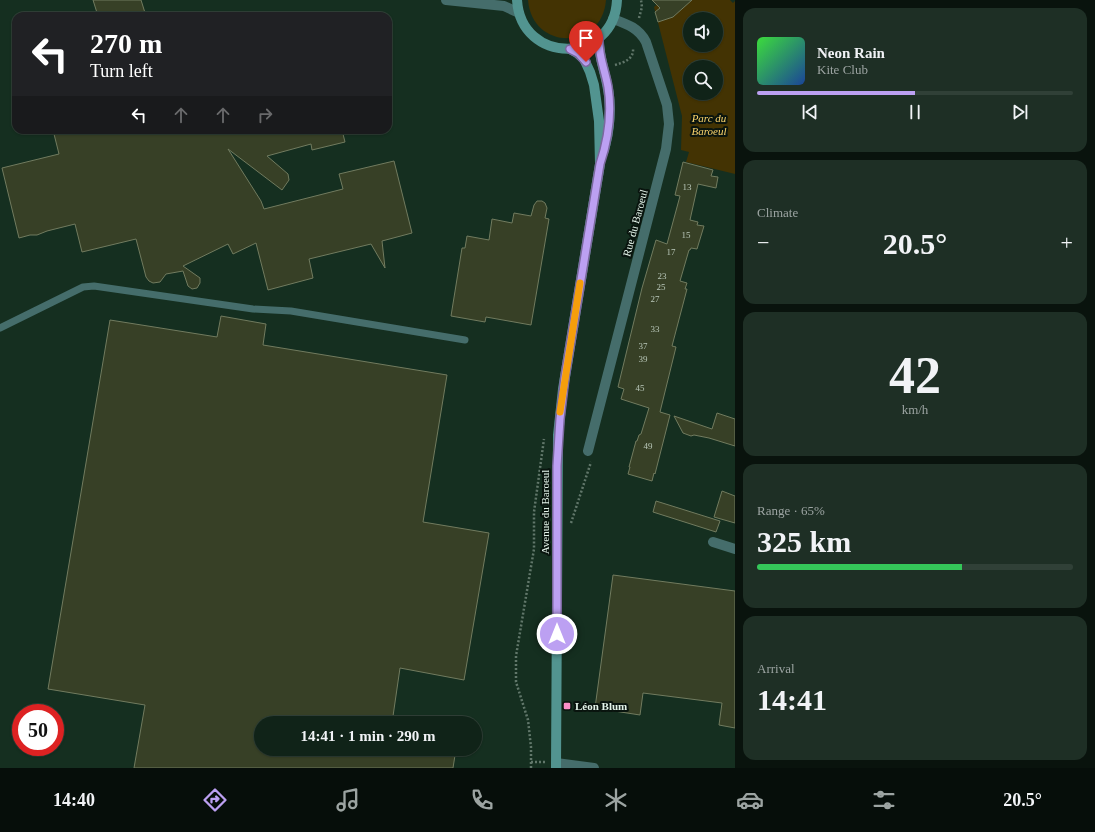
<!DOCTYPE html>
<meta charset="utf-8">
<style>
:root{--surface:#102318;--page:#1e2f25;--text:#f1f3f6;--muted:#9ca4a2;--line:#304037;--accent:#bca0f2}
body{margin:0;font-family:"Times New Roman",serif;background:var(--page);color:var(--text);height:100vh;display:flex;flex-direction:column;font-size:15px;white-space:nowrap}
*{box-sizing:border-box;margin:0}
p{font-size:13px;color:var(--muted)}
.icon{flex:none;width:22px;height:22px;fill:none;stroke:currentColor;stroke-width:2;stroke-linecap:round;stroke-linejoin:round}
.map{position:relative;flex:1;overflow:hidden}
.side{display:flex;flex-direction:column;gap:8px;padding:8px;background:#09130d;width:360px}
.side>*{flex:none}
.banner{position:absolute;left:12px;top:12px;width:380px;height:122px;border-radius:12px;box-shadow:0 1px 3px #0004,0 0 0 1px var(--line);background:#202124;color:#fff;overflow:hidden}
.fabs{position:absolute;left:683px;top:12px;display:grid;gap:8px}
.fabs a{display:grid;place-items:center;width:40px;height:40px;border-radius:50%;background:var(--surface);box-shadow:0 1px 3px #0004,0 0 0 1px var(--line);font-size:20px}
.speed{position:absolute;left:12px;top:704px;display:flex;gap:8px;font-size:20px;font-weight:700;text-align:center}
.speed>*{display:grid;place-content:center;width:52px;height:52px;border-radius:50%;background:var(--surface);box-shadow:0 1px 3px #0004,0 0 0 1px var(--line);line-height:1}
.speed .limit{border:6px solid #d22;background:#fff;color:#111}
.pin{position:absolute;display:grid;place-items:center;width:34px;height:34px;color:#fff;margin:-41px -17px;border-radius:50% 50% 50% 0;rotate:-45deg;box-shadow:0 0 4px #0007}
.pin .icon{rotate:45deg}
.me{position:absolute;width:44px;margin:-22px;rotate:0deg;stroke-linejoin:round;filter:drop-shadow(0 0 3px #0008)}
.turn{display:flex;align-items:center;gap:14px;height:84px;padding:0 12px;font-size:18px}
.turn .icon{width:52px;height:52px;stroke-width:2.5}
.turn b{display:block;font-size:28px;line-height:34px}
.lanes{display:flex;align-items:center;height:38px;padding:0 12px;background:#0003;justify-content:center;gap:20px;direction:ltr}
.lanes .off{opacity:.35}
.big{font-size:30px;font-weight:700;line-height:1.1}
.side .tile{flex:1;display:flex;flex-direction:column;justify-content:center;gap:6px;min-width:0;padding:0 14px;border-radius:12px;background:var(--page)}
.side .dial{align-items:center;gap:0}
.dial b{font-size:52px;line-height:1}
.song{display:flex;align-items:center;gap:12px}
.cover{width:48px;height:48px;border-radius:6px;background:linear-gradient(135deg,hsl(120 70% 55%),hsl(220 70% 35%))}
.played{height:4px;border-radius:2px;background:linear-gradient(90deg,var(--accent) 50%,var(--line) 50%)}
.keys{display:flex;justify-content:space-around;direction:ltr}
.heat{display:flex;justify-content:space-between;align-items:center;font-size:22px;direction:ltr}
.charge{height:6px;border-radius:3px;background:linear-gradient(90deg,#34c759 65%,var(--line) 0)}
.trip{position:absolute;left:254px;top:716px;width:228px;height:40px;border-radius:20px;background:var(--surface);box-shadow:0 1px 3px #0004,0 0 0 1px var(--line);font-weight:700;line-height:40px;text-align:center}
.menu{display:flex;height:64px;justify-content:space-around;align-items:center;background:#060e0a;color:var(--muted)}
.menu .icon{width:28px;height:28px}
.menu .active{color:var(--accent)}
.menu b{font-size:18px;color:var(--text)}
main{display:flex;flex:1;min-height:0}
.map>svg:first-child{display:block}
.green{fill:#433303;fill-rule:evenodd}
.building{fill:#374026;stroke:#717b5f}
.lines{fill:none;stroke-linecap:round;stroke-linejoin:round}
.path{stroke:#61776a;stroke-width:2.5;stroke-dasharray:2 2;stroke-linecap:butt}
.service{stroke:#456d6b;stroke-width:7}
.minor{stroke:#456d6b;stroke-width:10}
.tertiary{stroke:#456d6b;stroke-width:10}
.secondary{stroke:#529490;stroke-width:10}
.route-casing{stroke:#7a689d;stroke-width:10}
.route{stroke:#bca0f2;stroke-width:7}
.slow{stroke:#f59e0b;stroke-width:7}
.poi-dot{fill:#f98fc8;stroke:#09140e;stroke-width:1.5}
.labels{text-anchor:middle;stroke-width:4;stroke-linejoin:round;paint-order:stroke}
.number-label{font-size:9px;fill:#b9c7b9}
.park-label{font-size:11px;font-style:italic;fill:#fcd56d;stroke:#09140e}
.street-label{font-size:11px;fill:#e4f4ea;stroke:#09140e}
.poi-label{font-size:11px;font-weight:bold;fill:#e4f4ea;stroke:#09140e;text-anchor:start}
</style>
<main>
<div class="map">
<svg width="735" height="768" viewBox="0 0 735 768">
<rect width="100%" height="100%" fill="#152f20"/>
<g class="green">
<path d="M528,0h78c-4,51 -74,51 -78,0z"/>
<path d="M662,0h68l3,3 2,-2v173l-49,-12 3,-10 -8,-2 1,-34 -28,-109zM690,19h26v26h-26zM690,67h26v26h-26z"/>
</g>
<g class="building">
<polygon points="93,0 141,0 146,16 98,16"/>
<polygon points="652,0 692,0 673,17 658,22 655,12 660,8"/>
<polygon points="53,130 342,130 345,142 312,150 311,144 267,156 288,174 289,180 282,190 228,149 261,201 264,209 343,189 339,174 394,161 412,233 382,241 385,268 371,244 309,259 313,278 268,290 256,243 233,254 228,244 183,266 200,278 200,283 197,288 192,289 188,286 183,271 166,274 160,282 153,283 149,281 146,277 136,239 82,252 75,224 47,231 37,235 30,235 19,238 2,168 59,154"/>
<polygon points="683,162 713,170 711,176 718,177 716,188 698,184 690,220 698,222 697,225 704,226 697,249 691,248 690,250 689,250 680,281 687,283 685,289 687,289 672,346 676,347 660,412 670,415 655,474 654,473 652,481 628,474 630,467 629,467 636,441 637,441 639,435 641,434 649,408 621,399 624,389 618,387 642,288 656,240 667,244 680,196 675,195"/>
<polygon points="537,201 542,201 545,203 547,208 545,218 549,219 531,325 486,317 485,322 451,316 462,248 465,248 467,236 489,240 492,219 512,223 514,213 531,216 534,205"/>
<polygon points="221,316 266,324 263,345 447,375 423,522 489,533 464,680 400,668 392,723 261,723 261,749 456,749 453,768 134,768 145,705 48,689 110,320 217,337"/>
<polygon points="717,413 735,419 735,446 709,438 694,435 691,436 683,433 674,416 712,429"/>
<polygon points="722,491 735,496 735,523 714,517"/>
<polygon points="656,501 720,521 716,532 653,512"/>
<polygon points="613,575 735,591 735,728 719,725 722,703 643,693 640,715 595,708"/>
</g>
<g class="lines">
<g class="path">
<polyline points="639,18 642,7 641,0"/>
<path d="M615,65c10,-3 19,-6 18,-17"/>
<polyline points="571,523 591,462"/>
<polyline points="531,762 545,762"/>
<polyline points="531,768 531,747 528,720 516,682 516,656 534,549 534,512 544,439"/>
</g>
<polyline class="service" points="0,328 83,287 94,286 253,309 291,311 465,340"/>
<g class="minor">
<path d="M588,451l78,-302 3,-25 -2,-19 -21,-63c-7,-14 -19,-18 -33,-23"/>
<polyline points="713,542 735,549"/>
<polyline points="556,763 594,768"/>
</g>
<polyline class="tertiary" points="446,0 504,6 519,13"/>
<g class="secondary">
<path d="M517,0c4,65 97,65 100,0"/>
<path d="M599,38c-1,16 5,30 8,46 5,21 3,48 -4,69"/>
<polyline points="556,768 558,435 563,389 600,164 599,121 594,85 590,72 584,59 577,53 570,49"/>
</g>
</g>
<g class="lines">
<g class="route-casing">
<path id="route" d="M557,634v-168l3,-47 5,-42 35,-213c8,-24 12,-52 8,-77 -3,-17 -10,-32 -9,-49l-11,6 -18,5 8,4 8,9"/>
</g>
<use href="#route" class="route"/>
<polyline class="slow" points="560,412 580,283"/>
</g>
<rect class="poi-dot" x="563" y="702" width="8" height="8" rx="2"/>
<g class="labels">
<g class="number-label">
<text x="687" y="190">13</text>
<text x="686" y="238">15</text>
<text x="671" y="255">17</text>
<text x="662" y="279">23</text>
<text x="661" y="290">25</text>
<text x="655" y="302">27</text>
<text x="655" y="332">33</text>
<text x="643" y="349">37</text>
<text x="643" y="362">39</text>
<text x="640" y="391">45</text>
<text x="648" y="449">49</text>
</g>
<g class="park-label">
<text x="709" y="122">Parc du<tspan x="709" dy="13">Baroeul</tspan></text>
</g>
<g class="street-label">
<text transform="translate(635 223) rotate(-75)" y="4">Rue du Baroeul</text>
<text transform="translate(545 512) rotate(-90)" y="4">Avenue du Baroeul</text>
</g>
<g class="poi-label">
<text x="575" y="710">Léon Blum</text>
</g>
</g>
</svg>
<div class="fabs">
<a><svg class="icon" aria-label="sound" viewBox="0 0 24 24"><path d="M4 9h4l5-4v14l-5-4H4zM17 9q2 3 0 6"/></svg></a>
<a><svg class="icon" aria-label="search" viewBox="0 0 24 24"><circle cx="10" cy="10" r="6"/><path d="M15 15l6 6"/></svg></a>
</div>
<div class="speed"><div class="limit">50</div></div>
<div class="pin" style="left:586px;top:62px;background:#d93025"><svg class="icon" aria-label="arrive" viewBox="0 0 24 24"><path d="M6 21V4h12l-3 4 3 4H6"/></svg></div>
<svg class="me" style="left:557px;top:634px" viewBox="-20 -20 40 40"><circle r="17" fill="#bca0f2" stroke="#fff" stroke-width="3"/><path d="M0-11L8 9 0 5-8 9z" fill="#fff"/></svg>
<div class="trip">14:41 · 1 min · 290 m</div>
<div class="banner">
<div class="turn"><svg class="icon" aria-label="left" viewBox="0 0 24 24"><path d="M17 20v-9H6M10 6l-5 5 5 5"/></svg><div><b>270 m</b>Turn left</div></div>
<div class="lanes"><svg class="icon" aria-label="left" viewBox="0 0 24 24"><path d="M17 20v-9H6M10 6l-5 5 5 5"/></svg><svg class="icon off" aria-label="ahead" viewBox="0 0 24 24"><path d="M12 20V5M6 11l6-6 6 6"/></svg><svg class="icon off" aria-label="ahead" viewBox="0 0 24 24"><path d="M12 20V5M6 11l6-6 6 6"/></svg><svg class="icon off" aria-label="right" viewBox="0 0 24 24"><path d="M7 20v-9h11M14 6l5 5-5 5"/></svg></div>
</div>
</div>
<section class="side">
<div class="tile">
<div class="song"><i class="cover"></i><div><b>Neon Rain</b><p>Kite Club</p></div></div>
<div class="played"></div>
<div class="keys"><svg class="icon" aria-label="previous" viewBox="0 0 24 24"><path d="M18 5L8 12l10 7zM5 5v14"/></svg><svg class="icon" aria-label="pause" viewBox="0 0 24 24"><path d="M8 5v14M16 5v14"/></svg><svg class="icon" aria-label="next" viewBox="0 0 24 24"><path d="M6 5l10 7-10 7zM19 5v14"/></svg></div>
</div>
<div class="tile"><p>Climate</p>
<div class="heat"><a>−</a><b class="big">20.5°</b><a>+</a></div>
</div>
<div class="tile dial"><b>42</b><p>km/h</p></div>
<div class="tile"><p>Range · 65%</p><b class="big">325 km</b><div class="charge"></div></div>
<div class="tile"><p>Arrival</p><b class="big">14:41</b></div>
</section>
</main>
<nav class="menu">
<b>14:40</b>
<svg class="icon active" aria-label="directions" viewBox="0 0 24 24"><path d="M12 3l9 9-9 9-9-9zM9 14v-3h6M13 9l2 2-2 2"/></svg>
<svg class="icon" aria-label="music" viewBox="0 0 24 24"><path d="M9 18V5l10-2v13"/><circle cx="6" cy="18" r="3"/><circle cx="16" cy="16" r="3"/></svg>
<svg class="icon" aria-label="phone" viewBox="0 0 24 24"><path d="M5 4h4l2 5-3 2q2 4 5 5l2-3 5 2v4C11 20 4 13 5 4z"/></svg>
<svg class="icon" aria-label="climate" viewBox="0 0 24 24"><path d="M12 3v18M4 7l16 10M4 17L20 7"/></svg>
<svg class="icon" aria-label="car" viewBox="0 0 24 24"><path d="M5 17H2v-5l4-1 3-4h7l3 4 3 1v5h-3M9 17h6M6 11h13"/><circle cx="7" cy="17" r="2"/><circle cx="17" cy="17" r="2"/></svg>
<svg class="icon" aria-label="filters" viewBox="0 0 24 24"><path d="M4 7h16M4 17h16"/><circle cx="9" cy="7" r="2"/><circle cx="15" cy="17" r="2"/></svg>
<b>20.5°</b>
</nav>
